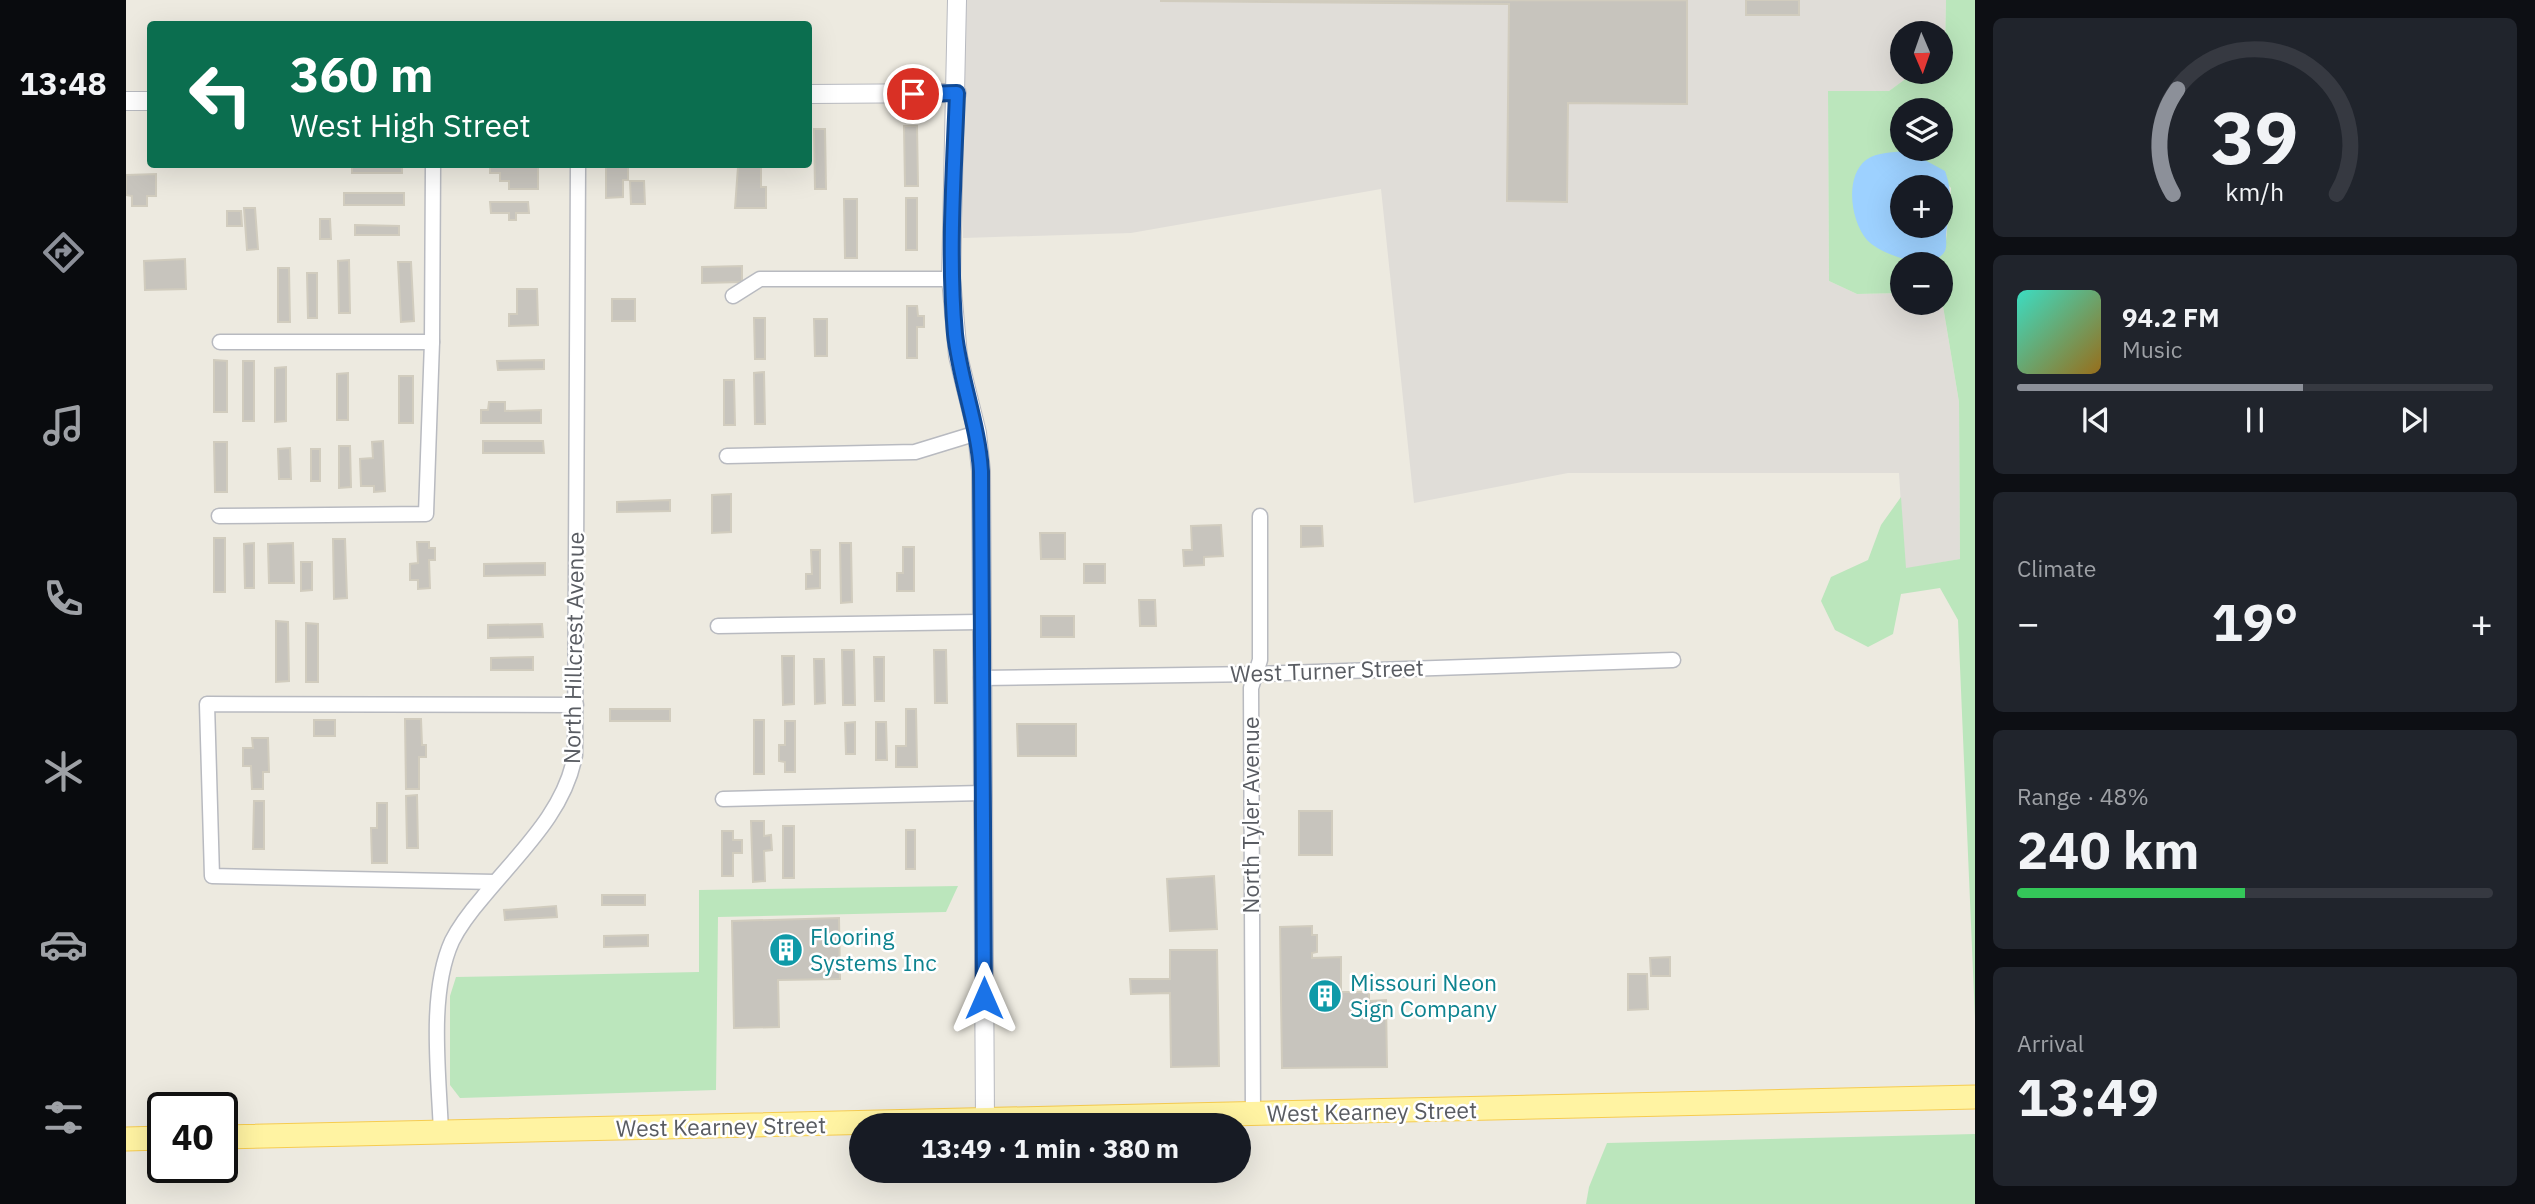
<!DOCTYPE html>
<meta charset="utf-8">
<style>
:root{--surface:#171b24;--page:#20242c;--text:#f1f3f6;--muted:#9ea1a6;--line:#363941;--accent:#8c9099}
body{margin:0;font-family:"IBM Plex Sans",sans-serif;background:var(--page);color:var(--text);height:100vh;display:flex;flex-direction:column;font-size:26px;white-space:nowrap}
*{box-sizing:border-box;margin:0}
p{font-size:23px;color:var(--muted)}
.icon{flex:none;width:38px;height:38px;fill:none;stroke:currentColor;stroke-width:2;stroke-linecap:round;stroke-linejoin:round}
.map{position:relative;flex:1;overflow:hidden}
.drawer{display:flex;flex-direction:column;gap:18px;padding:18px;background:#0d0f14;width:560px}
.drawer>*{flex:none}
.top-card{position:absolute;left:21px;top:21px;width:665px;height:147px;border-radius:7px;box-shadow:0 7px 28px #0002;background:#0b6e4f;color:#fff;overflow:hidden}
.needle{width:46px;rotate:178deg}
.controls{position:absolute;left:1764px;top:21px;display:grid;gap:14px}
.controls a{display:grid;place-items:center;width:63px;height:63px;border-radius:50%;background:var(--surface);box-shadow:0 7px 28px #0002;font-size:35px}
.speed{position:absolute;left:21px;top:1092px;display:flex;gap:14px;font-size:35px;font-weight:700;text-align:center}
.speed>*{display:grid;place-content:center;width:91px;height:91px;border-radius:50%;background:var(--surface);box-shadow:0 7px 28px #0002;line-height:1}
.speed .limit{border:4px solid #111;border-radius:10px;background:#fff;color:#111}
.pin{position:absolute;display:grid;place-items:center;width:60px;height:60px;color:#fff;margin:-30px;border:4px solid #fff;border-radius:50%;box-shadow:0 2px 7px #0007}
.me{position:absolute;width:77px;margin:-38px;rotate:0deg;stroke-linejoin:round;filter:drop-shadow(0 0 5px #0008)}
.turn{display:flex;align-items:center;gap:24px;height:147px;padding:0 28px;font-size:32px}
.turn .icon{width:91px;height:91px;stroke-width:2.5}
.turn b{display:block;font-size:49px;line-height:60px}
.big{font-size:52px;font-weight:800;line-height:1.1}
.drawer .card{flex:1;display:flex;flex-direction:column;justify-content:center;gap:10px;min-width:0;padding:0 24px;border-radius:10px;background:var(--page)}
.drawer .dial{align-items:center;gap:0}
.dial svg{height:182px;overflow:visible;fill:none;stroke:var(--line);stroke-width:7;stroke-linecap:round;text-anchor:middle}
.dial text{fill:var(--text);stroke:none}
.song{display:flex;align-items:center;gap:21px}
.cover{width:84px;height:84px;border-radius:10px;background:linear-gradient(135deg,hsl(170 70% 55%),hsl(40 70% 35%))}
.played{height:7px;border-radius:4px;background:linear-gradient(90deg,var(--accent) 60%,var(--line) 60%)}
.keys{display:flex;justify-content:space-around;direction:ltr}
.heat{display:flex;justify-content:space-between;align-items:center;font-size:38px;direction:ltr}
.charge{height:10px;border-radius:5px;background:linear-gradient(90deg,#34c759 48%,var(--line) 0)}
.trip{position:absolute;left:723px;top:1113px;width:402px;height:70px;border-radius:35px;background:var(--surface);box-shadow:0 7px 28px #0002;font-weight:800;line-height:70px;text-align:center}
main{display:flex;flex:1;min-height:0}
.dock{display:flex;flex-direction:column;width:126px;justify-content:space-around;align-items:center;background:#090b0e;color:var(--muted)}
.dock .icon{width:49px;height:49px}
.dock .on{color:var(--accent)}
.dock b{font-size:32px;color:var(--text)}
.map>svg:first-child{display:block}
.industrial{fill:#e0ddd8}
.green{fill:#bbe6bc;fill-rule:evenodd}
.water{fill:#9dd1ff;fill-rule:evenodd}
.building{fill:#c7c4bd;stroke:#d1ccbe;stroke-width:2}
.lines{fill:none;stroke-linecap:round;stroke-linejoin:round}
.minor-casing{stroke:#b8bac0;stroke-width:17}
.tertiary-casing{stroke:#b8bac0;stroke-width:20}
.primary-casing{stroke:#f6cc50;stroke-width:25}
.minor{stroke:#fff;stroke-width:14}
.tertiary{stroke:#fff;stroke-width:18}
.primary{stroke:#fff3a2;stroke-width:23}
.route-casing{stroke:#114b97;stroke-width:18}
.route{stroke:#1a73e8;stroke-width:12}
.labels{text-anchor:middle;stroke-width:5;stroke-linejoin:round;paint-order:stroke}
.street-label{font-size:23px;fill:#595c62;stroke:#fff}
.culture-label{font-size:23px;fill:#0d838f;stroke:#fff;text-anchor:start}
</style>
<main>
<nav class="dock">
<b>13:48</b>
<svg class="icon on" aria-label="directions" viewBox="0 0 24 24"><path d="M12 3l9 9-9 9-9-9zM9 14v-3h6M13 9l2 2-2 2"/></svg>
<svg class="icon" aria-label="music" viewBox="0 0 24 24"><path d="M9 18V5l10-2v13"/><circle cx="6" cy="18" r="3"/><circle cx="16" cy="16" r="3"/></svg>
<svg class="icon" aria-label="phone" viewBox="0 0 24 24"><path d="M5 4h4l2 5-3 2q2 4 5 5l2-3 5 2v4C11 20 4 13 5 4z"/></svg>
<svg class="icon" aria-label="climate" viewBox="0 0 24 24"><path d="M12 3v18M4 7l16 10M4 17L20 7"/></svg>
<svg class="icon" aria-label="car" viewBox="0 0 24 24"><path d="M5 17H2v-5l4-1 3-4h7l3 4 3 1v5h-3M9 17h6M6 11h13"/><circle cx="7" cy="17" r="2"/><circle cx="17" cy="17" r="2"/></svg>
<svg class="icon" aria-label="filters" viewBox="0 0 24 24"><path d="M4 7h16M4 17h16"/><circle cx="9" cy="7" r="2"/><circle cx="15" cy="17" r="2"/></svg>
</nav>
<div class="map">
<svg width="1849" height="1204" viewBox="0 0 1849 1204">
<rect width="100%" height="100%" fill="#edeae0"/>
<polygon class="industrial" points="838,0 1820,0 1819,50 1815,53 1815,33 1776,33 1776,72 1789,72 1763,91 1702,92 1703,281 1731,294 1776,293 1776,303 1815,303 1815,294 1833,402 1834,559 1779,569 1773,473 1442,473 1288,503 1255,189 1005,233 837,238"/>
<g class="green">
<path d="M1820,0h29v1018l-17,-398 -18,-32 -39,6 -8,40 -25,13 -33,-17 -14,-29 10,-24 37,-17 13,-35 20,-28 5,71 54,-9 -1,-157 -18,-108v-30h-39v29l-45,1 -28,-13 -1,-190h61l26,-19h26v-19l4,-3zM1776,110h39v39h-39zM1782,151l16,10 27,27 -6,63 -91,-43z"/>
<polygon points="832,886 820,912 592,917 590,1090 334,1098 324,1085 324,996 330,977 573,972 573,890"/>
<polygon points="1849,1134 1849,1204 1460,1204 1463,1187 1481,1143"/>
</g>
<path class="water" d="M1782,151l37,20c9,25 4,38 1,64 0,4 1,12 -1,16 -13,23 -65,3 -78,-11 -16,-18 -23,-63 -1,-80 11,-8 28,-8 42,-9zM1776,187h39v39h-39z"/>
<g class="building">
<polygon points="1561,0 1561,104 1442,103 1441,202 1381,201 1383,4 1034,1"/>
<rect x="1620" y="0" width="53" height="15"/>
<polygon points="778,126 791,126 792,186 779,186"/>
<polygon points="688,129 699,129 700,189 689,189"/>
<rect x="226" y="164" width="50" height="9"/>
<polygon points="364,164 412,164 412,189 383,189 383,181 374,181 374,173 364,173"/>
<polygon points="480,164 511,164 502,165 502,180 497,180 497,197 480,198"/>
<polygon points="606,164 635,164 635,187 640,187 640,208 609,208 612,167 606,167"/>
<polygon points="30,174 30,196 21,196 21,206 6,206 6,196 0,195 0,175"/>
<polygon points="504,181 518,181 519,204 505,204"/>
<rect x="218" y="193" width="60" height="12"/>
<rect x="780" y="198" width="11" height="52"/>
<polygon points="718,199 731,199 731,258 719,258"/>
<polygon points="364,202 402,202 403,213 390,213 390,220 383,220 383,213 365,213"/>
<polygon points="118,208 129,208 132,249 121,250"/>
<polygon points="101,211 115,211 116,226 101,226"/>
<polygon points="194,219 204,219 205,239 194,239"/>
<polygon points="229,225 273,226 273,235 229,235"/>
<polygon points="59,259 60,289 19,290 18,261"/>
<polygon points="223,260 224,313 213,313 212,261"/>
<polygon points="272,262 285,262 288,321 275,322"/>
<polygon points="616,266 616,282 576,283 576,267"/>
<polygon points="152,268 163,268 164,322 152,322"/>
<polygon points="181,273 191,273 191,318 182,318"/>
<polygon points="391,289 411,289 412,325 383,326 383,314 391,314"/>
<rect x="486" y="299" width="23" height="22"/>
<polygon points="781,306 791,306 792,316 798,316 798,327 791,327 791,358 781,358"/>
<polygon points="628,318 639,318 639,359 629,359"/>
<polygon points="688,319 701,319 701,356 689,356"/>
<polygon points="88,360 101,361 101,412 88,412"/>
<polygon points="418,360 418,369 372,370 371,361"/>
<rect x="117" y="361" width="11" height="60"/>
<polygon points="160,367 160,421 149,422 149,368"/>
<polygon points="638,372 639,424 629,424 628,373"/>
<polygon points="222,373 222,420 211,420 211,374"/>
<rect x="273" y="376" width="14" height="47"/>
<polygon points="598,380 608,380 609,425 598,425"/>
<polygon points="363,402 379,402 379,411 415,410 415,423 355,423 355,410 362,410"/>
<polygon points="257,441 259,491 248,492 248,486 235,486 234,459 247,458 246,442"/>
<polygon points="357,441 417,441 418,453 357,453"/>
<polygon points="88,442 101,442 101,492 89,492"/>
<polygon points="213,446 224,446 225,487 213,488"/>
<polygon points="164,448 165,479 153,479 152,449"/>
<rect x="185" y="449" width="9" height="32"/>
<polygon points="605,494 605,532 586,533 586,495"/>
<polygon points="544,500 544,511 491,512 491,502"/>
<polygon points="1095,525 1097,556 1078,557 1078,565 1058,566 1057,550 1066,550 1065,526"/>
<polygon points="1175,526 1196,526 1197,546 1175,547"/>
<polygon points="914,533 939,533 939,559 915,559"/>
<rect x="88" y="538" width="11" height="54"/>
<polygon points="207,539 219,539 221,598 208,599"/>
<polygon points="291,542 303,542 303,548 309,548 309,560 303,560 304,588 292,589 292,580 284,580 284,564 292,563"/>
<polygon points="128,543 128,588 119,588 118,544"/>
<polygon points="167,543 168,583 143,583 142,544"/>
<polygon points="714,543 725,543 726,602 715,603"/>
<polygon points="777,547 788,547 788,591 771,591 771,573 777,573"/>
<polygon points="685,550 694,550 694,588 680,589 680,574 686,574"/>
<polygon points="175,562 186,562 186,590 175,591"/>
<polygon points="419,563 419,575 358,576 358,564"/>
<rect x="958" y="564" width="21" height="19"/>
<polygon points="1013,600 1029,600 1030,626 1014,626"/>
<rect x="915" y="616" width="33" height="21"/>
<polygon points="150,621 162,622 163,681 150,682"/>
<polygon points="180,623 192,624 192,682 180,682"/>
<polygon points="416,624 417,637 362,638 362,625"/>
<polygon points="716,650 728,650 729,705 717,705"/>
<polygon points="808,650 820,650 821,703 809,703"/>
<polygon points="656,656 668,656 668,704 657,705"/>
<polygon points="407,657 407,670 365,670 365,658"/>
<polygon points="748,657 758,657 758,701 749,701"/>
<polygon points="688,659 698,659 699,703 689,704"/>
<rect x="484" y="709" width="60" height="12"/>
<polygon points="780,709 790,709 791,767 770,767 770,746 780,746"/>
<polygon points="279,719 295,719 296,745 300,745 300,757 293,757 293,789 280,789"/>
<rect x="188" y="720" width="21" height="16"/>
<rect x="628" y="720" width="10" height="54"/>
<polygon points="659,721 669,721 669,772 659,772 659,762 653,761 653,745 659,745"/>
<polygon points="729,722 729,754 720,754 719,723"/>
<polygon points="750,722 760,722 761,760 750,760"/>
<polygon points="891,724 950,724 950,756 892,756"/>
<polygon points="126,738 142,738 143,772 137,772 137,789 126,789 125,766 117,766 117,748 127,748"/>
<polygon points="291,795 292,848 281,848 280,796"/>
<polygon points="128,801 138,801 138,849 127,849"/>
<polygon points="251,803 261,803 261,863 246,863 245,828 251,828"/>
<rect x="1173" y="811" width="33" height="44"/>
<polygon points="625,821 638,821 638,836 645,835 646,850 638,851 639,881 627,882"/>
<rect x="657" y="826" width="11" height="52"/>
<rect x="780" y="830" width="9" height="39"/>
<polygon points="596,831 607,831 607,840 616,840 616,853 607,853 607,876 596,876"/>
<polygon points="1088,876 1091,929 1044,931 1041,879"/>
<rect x="476" y="895" width="43" height="10"/>
<polygon points="430,906 431,917 379,920 378,910"/>
<polygon points="713,918 714,979 652,980 653,1027 608,1028 606,921"/>
<polygon points="1186,926 1186,935 1191,935 1191,952 1186,953 1186,958 1215,957 1215,992 1243,992 1243,1001 1260,1000 1261,1067 1156,1068 1154,927"/>
<polygon points="522,935 522,946 478,947 478,936"/>
<polygon points="1044,950 1091,950 1093,1066 1045,1067 1044,993 1005,994 1004,979 1044,979"/>
<polygon points="1544,957 1544,976 1525,976 1524,958"/>
<polygon points="1502,974 1521,974 1522,1009 1502,1010"/>
</g>
<g class="lines">
<g class="minor-casing">
<g id="minor">
<polyline points="607,296 634,279 825,279"/>
<polyline points="94,342 306,342"/>
<polyline points="601,456 789,452 851,433"/>
<polyline points="93,516 300,514 306,342 307,164"/>
<polyline points="592,626 854,622"/>
<polyline points="855,678 1130,674 1547,660"/>
<polyline points="597,799 857,793"/>
<polyline points="369,882 86,876 81,704 450,705"/>
<polyline points="1127,1115 1125,688 1134,660 1134,516"/>
<path d="M315,1133c-2,-58 -13,-139 11,-192 8,-16 19,-30 31,-44 35,-43 82,-85 92,-142l3,-591"/>
</g>
</g>
<g class="tertiary-casing">
<g id="tertiary">
<polyline points="831,0 825,279 832,356 851,433 855,471 859,1121"/>
<polyline points="682,94 831,93"/>
<polyline points="0,101 24,101"/>
</g>
</g>
<g class="primary-casing">
<g id="primary">
<polyline points="96,1137 1849,1097"/>
<polyline points="0,1139 37,1138"/>
</g>
</g>
<use href="#minor" class="minor"/>
<use href="#tertiary" class="tertiary"/>
<use href="#primary" class="primary"/>
</g>
<g class="lines">
<g class="route-casing">
<path id="route" d="M787,94l44,-1c-3,80 -9,161 -2,241 5,46 23,90 26,137l3,527"/>
</g>
<use href="#route" class="route"/>
</g>
<defs>
<g id="building-disc" transform="scale(1.75)"><circle r="9.5" fill="#0f9aa8" stroke="#fff"/><path d="M-4-6H4V6H1V3H-1V6H-4ZM-2.5-4.3h1.7v1.8h-1.7ZM.8-4.3h1.7v1.8H.8ZM-2.5-1h1.7V.8h-1.7ZM.8-1h1.7V.8H.8Z" fill="#fff"/></g>
</defs>
<g fill-rule="evenodd">
<use href="#building-disc" x="660" y="950"/>
<use href="#building-disc" x="1199" y="996"/>
</g>
<g class="labels">
<g class="street-label">
<text transform="translate(448 648) rotate(-89)" y="8">North Hillcrest Avenue</text>
<text transform="translate(1201 671) rotate(-2)" y="8">West Turner Street</text>
<text transform="translate(1125 815) rotate(-90)" y="8">North Tyler Avenue</text>
<text transform="translate(1246 1112) rotate(-1)" y="8">West Kearney Street</text>
<text transform="translate(595 1127) rotate(-1)" y="8">West Kearney Street</text>
</g>
<g class="culture-label">
<text x="684" y="945">Flooring<tspan x="684" dy="26">Systems Inc</tspan></text>
<text x="1224" y="991">Missouri Neon<tspan x="1224" dy="26">Sign Company</tspan></text>
</g>
</g>
</svg>
<div class="controls">
<a><svg class="needle" viewBox="-14 -14 28 28"><path d="M0-13l5 13h-10z" fill="#e53935"/><path d="M0 13l5-13h-10z" fill="#9ea1a6"/></svg></a>
<a><svg class="icon" aria-label="layers" viewBox="0 0 24 24"><path d="M12 4l9 5-9 5-9-5zM3 14l9 5 9-5"/></svg></a>
<a>+</a>
<a>−</a>
</div>
<div class="speed"><div class="limit">40</div></div>
<div class="pin" style="left:787px;top:94px;background:#d93025"><svg class="icon" aria-label="arrive" viewBox="0 0 24 24"><path d="M6 21V4h12l-3 4 3 4H6"/></svg></div>
<svg class="me" style="left:858px;top:998px" viewBox="-20 -20 40 40"><path d="M0-17L14 15 0 8-14 15z" fill="#1a73e8" stroke="#fff" stroke-width="4"/></svg>
<div class="trip">13:49 · 1 min · 380 m</div>
<div class="top-card">
<div class="turn"><svg class="icon" aria-label="left" viewBox="0 0 24 24"><path d="M17 20v-9H6M10 6l-5 5 5 5"/></svg><div><b>360 m</b>West High Street</div></div>
</div>
</div>
<section class="drawer">
<div class="card dial"><svg viewBox="0 0 100 80">
<path d="M14 69A42 42 0 1 1 86 69"/>
<path d="M14 69A42 42 0 0 1 16 23" stroke="#8c9099"/>
<text x="50" y="56" font-size="32" font-weight="700">39</text>
<text x="50" y="72" font-size="11">km/h</text>
</svg></div>
<div class="card">
<div class="song"><i class="cover"></i><div><b>94.2 FM</b><p>Music</p></div></div>
<div class="played"></div>
<div class="keys"><svg class="icon" aria-label="previous" viewBox="0 0 24 24"><path d="M18 5L8 12l10 7zM5 5v14"/></svg><svg class="icon" aria-label="pause" viewBox="0 0 24 24"><path d="M8 5v14M16 5v14"/></svg><svg class="icon" aria-label="next" viewBox="0 0 24 24"><path d="M6 5l10 7-10 7zM19 5v14"/></svg></div>
</div>
<div class="card"><p>Climate</p>
<div class="heat"><a>−</a><b class="big">19°</b><a>+</a></div>
</div>
<div class="card"><p>Range · 48%</p><b class="big">240 km</b><div class="charge"></div></div>
<div class="card"><p>Arrival</p><b class="big">13:49</b></div>
</section>
</main>
